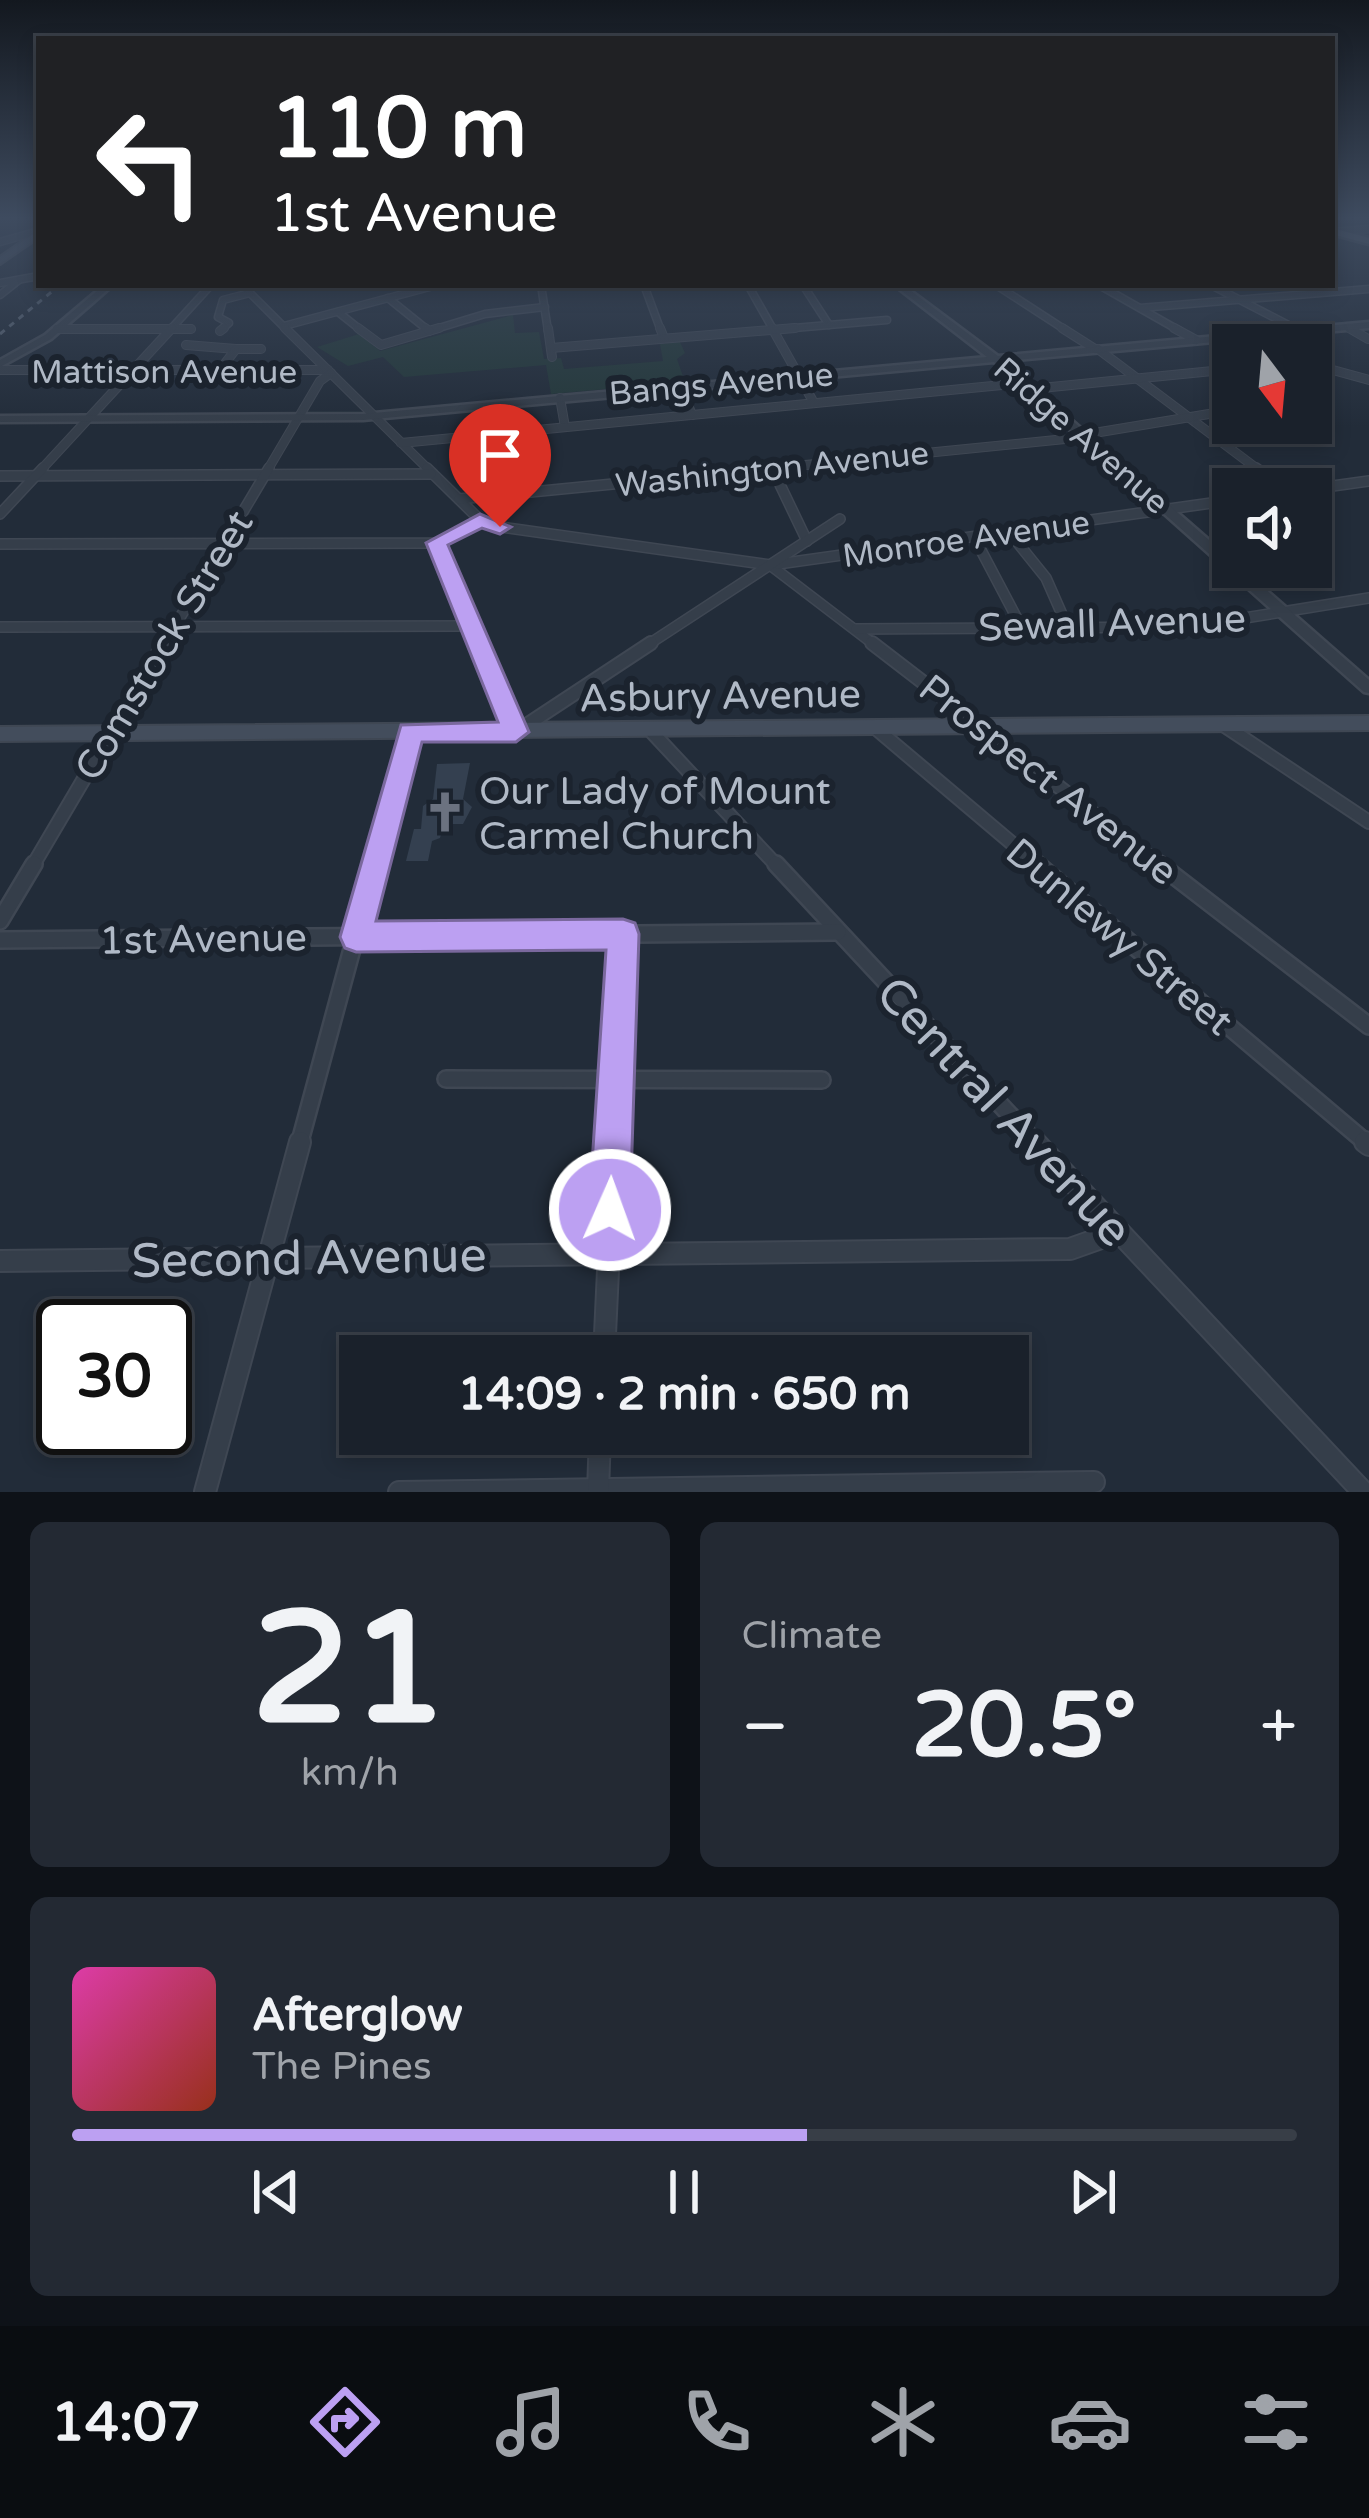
<!DOCTYPE html>
<meta charset="utf-8">
<style>
:root{--surface:#1a212b;--page:#232933;--text:#f1f3f6;--muted:#9fa3a9;--line:#383e47;--accent:#bca0f2}
body{margin:0;font-family:"Varela Round",sans-serif;background:var(--page);color:var(--text);height:100vh;display:flex;flex-direction:column;font-size:45px;white-space:nowrap}
*{box-sizing:border-box;margin:0}
p{font-size:39px;color:var(--muted)}
.icon{flex:none;width:66px;height:66px;fill:none;stroke:currentColor;stroke-width:2;stroke-linecap:round;stroke-linejoin:round}
.map{position:relative;height:1492px;overflow:hidden}
.side{display:flex;flex-direction:column;gap:30px;padding:30px;background:#0e1218;flex:1}
.side>*{flex:none}
.hud{position:absolute;left:36px;top:36px;width:1299px;height:252px;border-radius:0px;box-shadow:0 6px 18px #0003,0 0 0 3px var(--line);background:#202124;color:#fff;overflow:hidden}
.needle{width:78px;rotate:164deg}
.controls{position:absolute;left:1212px;top:324px;display:grid;gap:24px}
.controls a{display:grid;place-items:center;width:120px;height:120px;border-radius:0px;background:var(--surface);box-shadow:0 6px 18px #0003,0 0 0 3px var(--line);font-size:60px}
.speed{position:absolute;left:36px;top:1299px;display:flex;gap:24px;font-size:60px;font-weight:700;text-align:center}
.speed>*{display:grid;place-content:center;width:156px;height:156px;border-radius:50%;background:var(--surface);box-shadow:0 6px 18px #0003,0 0 0 3px var(--line);line-height:1}
.speed .limit{border:6px solid #111;border-radius:18px;background:#fff;color:#111}
.pin{position:absolute;display:grid;place-items:center;width:102px;height:102px;color:#fff;margin:-123px -51px;border-radius:50% 50% 50% 0;rotate:-45deg;box-shadow:0 0 12px #0007}
.pin .icon{rotate:45deg}
.me{position:absolute;width:132px;margin:-66px;rotate:2deg;stroke-linejoin:round;filter:drop-shadow(0 0 9px #0008)}
.turn{display:flex;align-items:center;gap:42px;height:252px;padding:0 36px;font-size:54px}
.turn .icon{width:156px;height:156px;stroke-width:2.5}
.turn b{display:block;font-size:84px;line-height:102px}
.big{font-size:90px;font-weight:800;line-height:1.1}
.side .widget{flex:1;display:flex;flex-direction:column;justify-content:center;gap:18px;min-width:0;padding:0 42px;border-radius:18px;background:var(--page)}
.side .dial{align-items:center;gap:0}
.dial b{font-size:156px;line-height:1}
.song{display:flex;align-items:center;gap:36px}
.cover{width:144px;height:144px;border-radius:18px;background:linear-gradient(135deg,hsl(320 70% 55%),hsl(10 70% 35%))}
.played{height:12px;border-radius:6px;background:linear-gradient(90deg,var(--accent) 60%,var(--line) 60%)}
.keys{display:flex;justify-content:space-around;direction:ltr}
.heat{display:flex;justify-content:space-between;align-items:center;font-size:66px;direction:ltr}
.side .tiles{flex:1;display:grid;gap:30px;grid-template-columns:1fr 1fr}
.widget:last-child{grid-column:span 2}
.trip{position:absolute;left:339px;top:1335px;width:690px;height:120px;border-radius:0px;background:var(--surface);box-shadow:0 6px 18px #0003,0 0 0 3px var(--line);font-weight:800;line-height:120px;text-align:center}
.menu{display:flex;height:192px;justify-content:space-around;align-items:center;background:#0a0d11;color:var(--muted)}
.menu .icon{width:84px;height:84px}
.menu .selected{color:var(--accent)}
.menu b{font-size:54px;color:var(--text)}
.map>svg:first-child{display:block}
.green{fill:#24383a}
.building{fill:#344050}
.lines{fill:none;stroke-linecap:round;stroke-linejoin:round}
.minor-far5-casing{stroke:#3f4753;stroke-width:9}
.minor-far4-casing{stroke:#3f4753;stroke-width:10}
.minor-far3-casing{stroke:#3f4753;stroke-width:12}
.minor-far2-casing{stroke:#3f4753;stroke-width:16}
.minor-far1-casing{stroke:#3f4753;stroke-width:20}
.minor-casing{stroke:#3f4753;stroke-width:24}
.tertiary-casing{stroke:#3f4753;stroke-width:5}
.secondary-casing{stroke:#3f4753;stroke-width:4}
.primary-casing{stroke:#3f4753;stroke-width:5}
.minor-far5{stroke:#353e4a;stroke-width:6}
.minor-far4{stroke:#353e4a;stroke-width:8}
.minor-far3{stroke:#353e4a;stroke-width:9}
.minor-far2{stroke:#353e4a;stroke-width:12}
.minor-far1{stroke:#353e4a;stroke-width:15}
.minor{stroke:#353e4a;stroke-width:20}
.tertiary{fill:#353e4a;fill-rule:evenodd}
.secondary{fill:#434d5c;fill-rule:evenodd}
.primary{fill:#535d6a;fill-rule:evenodd}
.rail{stroke:#576271;stroke-width:3;stroke-dasharray:6 6;stroke-linecap:butt}
.route{fill:#bca0f2;stroke:#7a689d;stroke-width:3}
.labels{text-anchor:middle;stroke-width:12;stroke-linejoin:round;paint-order:stroke}
.far-street-label{font-size:33px;fill:#b0b9c6;stroke:#1b232e}
.street-label{font-size:39px;fill:#b0b9c6;stroke:#1b232e}
.poi-label{font-size:39px;fill:#b0b9c6;stroke:#1b232e;text-anchor:start}
.near-street-label{font-size:48px;fill:#b0b9c6;stroke:#1b232e}
</style>
<div class="map">
<svg width="1369" height="1492" viewBox="0 0 1369 1492">
<rect width="100%" height="100%" fill="#222c39"/>
<polygon class="green" points="513,315 515,333 539,332 544,359 561,358 564,369 663,361 660,344 680,342 685,353 677,359 685,382 551,394 546,365 404,377 383,357 348,366 317,347 359,334 380,351"/>
<polygon class="building" points="470,763 463,799 472,807 463,824 444,824 440,838 432,841 428,861 406,861 414,829 421,829 423,806 433,799 437,764"/>
<g class="lines">
<g class="minor-far5-casing">
<g id="minor-far5">
<polyline points="1332,232 1369,229"/>
<polyline points="0,242 39,231"/>
<polyline points="0,283 39,276"/>
<polyline points="242,285 288,331"/>
<polyline points="541,285 548,331"/>
<polyline points="644,285 661,331"/>
<polyline points="748,285 774,331"/>
<polyline points="803,285 829,325"/>
<polyline points="996,285 1067,331"/>
<polyline points="1099,285 1180,331"/>
<polyline points="1211,285 1300,331"/>
<polyline points="0,295 19,280"/>
<polyline points="388,298 429,331"/>
<polyline points="1140,308 1369,289"/>
<polyline points="338,312 362,331"/>
<polyline points="284,326 437,285"/>
<polyline points="1348,327 1354,331"/>
<polyline points="57,329 191,329"/>
<polyline points="169,331 211,285"/>
<polyline points="220,331 229,323 218,317 223,300 250,293"/>
<polyline points="429,331 485,314 545,307"/>
<polyline points="759,331 887,320"/>
</g>
</g>
<g class="minor-far4-casing">
<g id="minor-far4">
<polyline points="285,328 430,471"/>
<polyline points="358,328 381,345 439,328"/>
<polyline points="425,328 429,331"/>
<polyline points="548,328 552,357"/>
<polyline points="660,328 664,338"/>
<polyline points="772,328 814,403"/>
<polyline points="1062,328 1095,349"/>
<polyline points="1174,328 1196,340"/>
<polyline points="1295,328 1301,331"/>
<polyline points="1349,328 1368,339"/>
<polyline points="57,329 191,329"/>
<polyline points="220,331 224,328"/>
<polyline points="186,345 236,349"/>
<polyline points="551,348 795,328"/>
<polyline points="1098,349 1260,471"/>
<polyline points="1311,364 1369,380"/>
<polyline points="0,370 328,370"/>
<polyline points="219,371 236,349 261,349"/>
<polyline points="681,387 692,415"/>
<polyline points="1031,389 1233,369"/>
<polyline points="560,398 565,427"/>
<polyline points="1082,435 1233,410"/>
<polyline points="401,443 1023,383"/>
<polyline points="40,471 172,328"/>
<polyline points="267,471 320,381 331,373"/>
<polyline points="746,471 1085,437"/>
</g>
</g>
<g class="minor-far3-casing">
<g id="minor-far3">
<polyline points="427,468 480,520 501,527 770,565 876,646"/>
<polyline points="772,468 807,541"/>
<polyline points="1256,468 1284,489"/>
<polyline points="0,476 431,474"/>
<polyline points="1311,489 1369,481"/>
<polyline points="459,499 776,468"/>
<polyline points="0,514 43,468"/>
<polyline points="1009,532 1046,578 1068,628"/>
<polyline points="974,537 1022,628"/>
<polyline points="437,543 480,646"/>
<polyline points="0,544 437,543 480,520"/>
<polyline points="778,564 1233,500"/>
<polyline points="0,627 470,626"/>
<polyline points="856,629 1189,627 1369,598"/>
<polyline points="163,646 269,468"/>
<polyline points="646,646 840,519"/>
</g>
</g>
<g class="minor-far2-casing">
<g id="minor-far2">
<polyline points="479,643 516,732 651,643"/>
<polyline points="872,643 1163,867"/>
<polyline points="1222,724 1369,822"/>
<polyline points="873,726 1040,867"/>
<polyline points="649,729 778,867"/>
<polyline points="32,867 164,643"/>
<polyline points="374,867 411,732"/>
</g>
</g>
<g class="minor-far1-casing">
<g id="minor-far1">
<polyline points="776,864 1038,1145"/>
<polyline points="1037,864 1369,1145"/>
<polyline points="1159,864 1369,1026"/>
<polyline points="0,921 34,864"/>
<polyline points="0,940 838,932"/>
<polyline points="446,1079 822,1080"/>
<polyline points="299,1145 375,864"/>
<polyline points="614,1145 623,934"/>
</g>
</g>
<g class="minor-casing">
<g id="minor">
<polyline points="1035,1142 1363,1492"/>
<polyline points="1365,1142 1369,1145"/>
<polyline points="0,1261 1070,1249 1118,1232"/>
<polyline points="604,1356 614,1142"/>
<polyline points="205,1492 300,1142"/>
<polyline points="399,1492 1094,1482"/>
<polyline points="598,1492 600,1434"/>
</g>
</g>
<g class="tertiary-casing">
<g id="tertiary">
<polygon points="104,285 113,285 51,339 0,367 0,360 45,335"/>
<polygon points="894,285 903,285 998,356 1369,322 1369,328 1004,361 1233,561 1233,567 1240,567 1369,680 1369,693 1364,692 994,362 363,420 0,422 0,416 363,414 987,357"/>
</g>
</g>
<g class="secondary-casing">
<g id="secondary">
<polygon points="39,230 39,237 0,264 0,257"/>
<polygon points="1369,716 1369,730 0,741 0,727"/>
</g>
</g>
<g class="primary-casing">
<polygon id="primary" points="1332,228 1369,238 1369,244 1332,234"/>
</g>
<use href="#minor-far5" class="minor-far5"/>
<use href="#minor-far4" class="minor-far4"/>
<use href="#minor-far3" class="minor-far3"/>
<use href="#minor-far2" class="minor-far2"/>
<use href="#minor-far1" class="minor-far1"/>
<use href="#minor" class="minor"/>
<use href="#tertiary" class="tertiary"/>
<use href="#secondary" class="secondary"/>
<use href="#primary" class="primary"/>
<polyline class="rail" points="0,334 60,285"/>
</g>
<linearGradient id="sky" x2="0" y2="1"><stop stop-color="#13181f"/><stop offset="0.51" stop-color="#3e4b5f"/><stop offset="1" stop-color="#3e4b5f" stop-opacity="0"/></linearGradient>
<rect width="1369" height="427" fill="url(#sky)"/>
<polygon class="route" points="480,514 511,527 500,534 482,528 448,545 529,732 516,742 422,742 376,921 623,919 635,923 639,934 630,1210 624,1224 610,1230 595,1224 589,1210 606,950 356,952 345,948 340,937 401,725 498,722 426,543"/>
<defs>
<g id="church-bare" transform="scale(3.24)"><path d="M-1.2-6h2.4v3.5h3.3v2.4h-3.3V6h-2.4V-.1h-3.3v-2.4h3.3Z" fill="#6b7280" stroke="#1b232e" stroke-width="2.5" paint-order="stroke"/></g>
</defs>
<g fill-rule="evenodd">
<use href="#church-bare" x="445" y="812"/>
</g>
<g class="labels">
<g class="far-street-label">
<text x="164" y="383">Mattison Avenue</text>
<text transform="translate(721 383) rotate(-5)" y="12">Bangs Avenue</text>
<text transform="translate(1082 435) rotate(41)" y="12">Ridge Avenue</text>
<text transform="translate(772 468) rotate(-6)" y="12">Washington Avenue</text>
<text transform="translate(966 538) rotate(-8)" y="12">Monroe Avenue</text>
</g>
<g class="street-label">
<text transform="translate(1112 622) rotate(-2)" y="14">Sewall Avenue</text>
<text transform="translate(163 645) rotate(-59)" y="14">Comstock Street</text>
<text transform="translate(720 695) rotate(-1)" y="14">Asbury Avenue</text>
<text transform="translate(1049 779) rotate(38)" y="14">Prospect Avenue</text>
<text transform="translate(1120 936) rotate(40)" y="14">Dunlewy Street</text>
<text transform="translate(203 938) rotate(-1)" y="14">1st Avenue</text>
</g>
<g class="poi-label">
<text x="479" y="804">Our Lady of Mount<tspan x="479" dy="45">Carmel Church</tspan></text>
</g>
<g class="near-street-label">
<text transform="translate(1005 1111) rotate(47)" y="17">Central Avenue</text>
<text transform="translate(309 1257) rotate(-1)" y="17">Second Avenue</text>
</g>
</g>
</svg>
<div class="controls">
<a><svg class="needle" viewBox="-14 -14 28 28"><path d="M0-13l5 13h-10z" fill="#e53935"/><path d="M0 13l5-13h-10z" fill="#9fa3a9"/></svg></a>
<a><svg class="icon" aria-label="sound" viewBox="0 0 24 24"><path d="M4 9h4l5-4v14l-5-4H4zM17 9q2 3 0 6"/></svg></a>
</div>
<div class="speed"><div class="limit">30</div></div>
<div class="pin" style="left:500px;top:527px;background:#d93025"><svg class="icon" aria-label="arrive" viewBox="0 0 24 24"><path d="M6 21V4h12l-3 4 3 4H6"/></svg></div>
<svg class="me" style="left:610px;top:1210px" viewBox="-20 -20 40 40"><circle r="17" fill="#bca0f2" stroke="#fff" stroke-width="3"/><path d="M0-11L8 9 0 5-8 9z" fill="#fff"/></svg>
<div class="trip">14:09 · 2 min · 650 m</div>
<div class="hud">
<div class="turn"><svg class="icon" aria-label="left" viewBox="0 0 24 24"><path d="M17 20v-9H6M10 6l-5 5 5 5"/></svg><div><b>110 m</b>1st Avenue</div></div>
</div>
</div>
<section class="side">
<div class="tiles">
<div class="widget dial"><b>21</b><p>km/h</p></div>
<div class="widget"><p>Climate</p>
<div class="heat"><a>−</a><b class="big">20.5°</b><a>+</a></div>
</div>
<div class="widget">
<div class="song"><i class="cover"></i><div><b>Afterglow</b><p>The Pines</p></div></div>
<div class="played"></div>
<div class="keys"><svg class="icon" aria-label="previous" viewBox="0 0 24 24"><path d="M18 5L8 12l10 7zM5 5v14"/></svg><svg class="icon" aria-label="pause" viewBox="0 0 24 24"><path d="M8 5v14M16 5v14"/></svg><svg class="icon" aria-label="next" viewBox="0 0 24 24"><path d="M6 5l10 7-10 7zM19 5v14"/></svg></div>
</div>
</div>
</section>
<nav class="menu">
<b>14:07</b>
<svg class="icon selected" aria-label="directions" viewBox="0 0 24 24"><path d="M12 3l9 9-9 9-9-9zM9 14v-3h6M13 9l2 2-2 2"/></svg>
<svg class="icon" aria-label="music" viewBox="0 0 24 24"><path d="M9 18V5l10-2v13"/><circle cx="6" cy="18" r="3"/><circle cx="16" cy="16" r="3"/></svg>
<svg class="icon" aria-label="phone" viewBox="0 0 24 24"><path d="M5 4h4l2 5-3 2q2 4 5 5l2-3 5 2v4C11 20 4 13 5 4z"/></svg>
<svg class="icon" aria-label="climate" viewBox="0 0 24 24"><path d="M12 3v18M4 7l16 10M4 17L20 7"/></svg>
<svg class="icon" aria-label="car" viewBox="0 0 24 24"><path d="M5 17H2v-5l4-1 3-4h7l3 4 3 1v5h-3M9 17h6M6 11h13"/><circle cx="7" cy="17" r="2"/><circle cx="17" cy="17" r="2"/></svg>
<svg class="icon" aria-label="filters" viewBox="0 0 24 24"><path d="M4 7h16M4 17h16"/><circle cx="9" cy="7" r="2"/><circle cx="15" cy="17" r="2"/></svg>
</nav>
